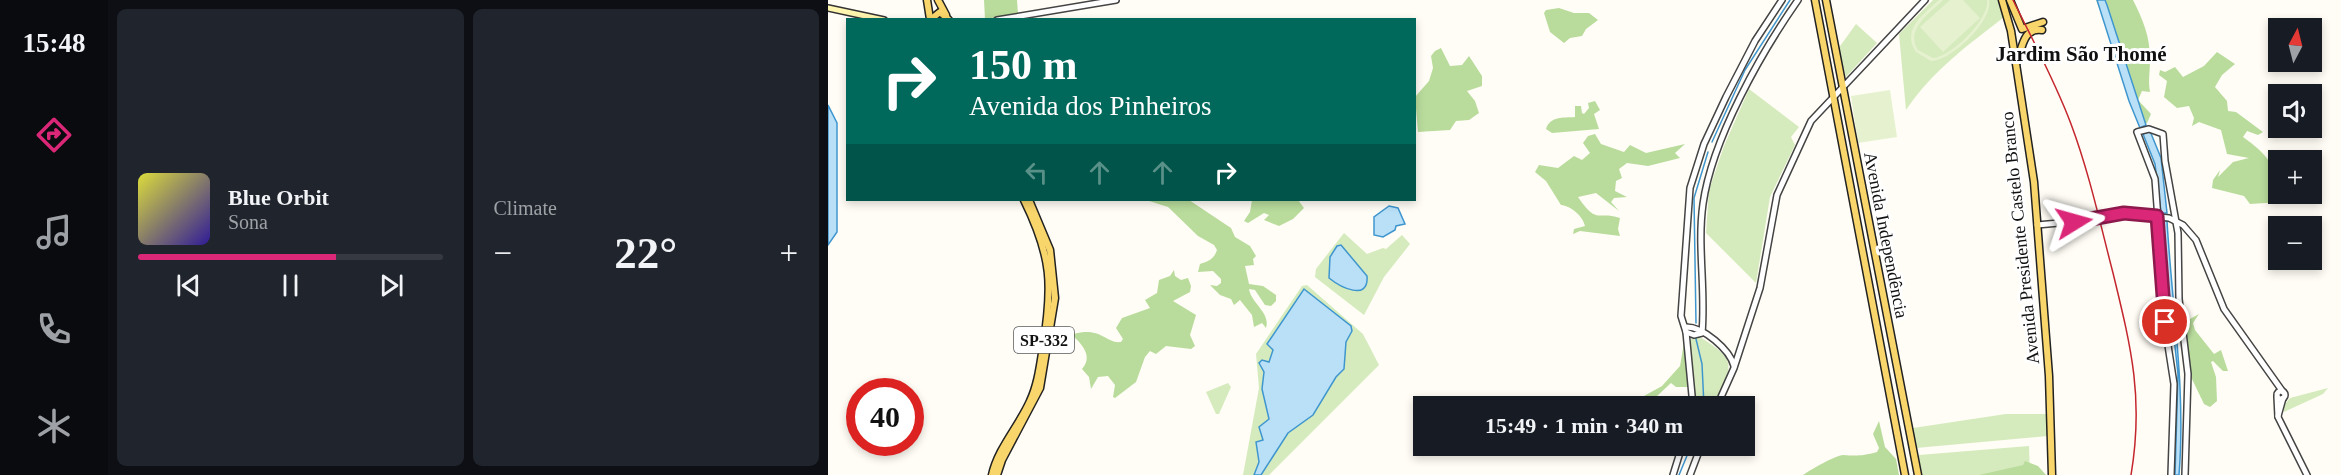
<!DOCTYPE html>
<meta charset="utf-8">
<style>
:root{--surface:#171b24;--page:#20242c;--text:#f1f3f6;--muted:#9ea1a6;--line:#363941;--accent:#db2777}
body{margin:0;font-family:Georgia,serif;background:var(--page);color:var(--text);height:100vh;display:flex;flex-direction:column;font-size:22px;white-space:nowrap}
*{box-sizing:border-box;margin:0}
p{font-size:20px;color:var(--muted)}
.icon{flex:none;width:33px;height:33px;fill:none;stroke:currentColor;stroke-width:2;stroke-linecap:round;stroke-linejoin:round}
.map{position:relative;flex:1;overflow:hidden}
.sheet{display:flex;flex-direction:column;gap:9px;padding:9px;background:#0d0f14;width:720px}
.sheet>*{flex:none}
.hud{position:absolute;left:18px;top:18px;width:570px;height:183px;border-radius:0px;box-shadow:0 3px 9px #0003;background:#00695c;color:#fff;overflow:hidden}
.needle{width:39px;rotate:7deg}
.controls{position:absolute;left:1440px;top:18px;display:grid;gap:12px}
.controls a{display:grid;place-items:center;width:54px;height:54px;border-radius:0px;background:var(--surface);box-shadow:0 3px 9px #0003;font-size:30px}
.speed{position:absolute;left:18px;top:378px;display:flex;gap:12px;font-size:30px;font-weight:700;text-align:center}
.speed>*{display:grid;place-content:center;width:78px;height:78px;border-radius:50%;background:var(--surface);box-shadow:0 3px 9px #0003;line-height:1}
.speed .limit{border:9px solid #d22;background:#fff;color:#111}
.pin{position:absolute;display:grid;place-items:center;width:51px;height:51px;color:#fff;margin:-26px;border:3px solid #fff;border-radius:50%;box-shadow:0 2px 6px #0007}
.me{position:absolute;width:66px;margin:-33px;rotate:82deg;stroke-linejoin:round;filter:drop-shadow(0 0 4px #0008)}
.turn{display:flex;align-items:center;gap:21px;height:126px;padding:0 24px;font-size:27px}
.turn .icon{width:78px;height:78px;stroke-width:2.5}
.turn b{display:block;font-size:42px;line-height:51px}
.lanes{display:flex;align-items:center;height:57px;padding:0 24px;background:#0003;justify-content:center;gap:30px;direction:ltr}
.lanes .off{opacity:.35}
.big{font-size:45px;font-weight:800;line-height:1.1}
.sheet .widget{flex:1;display:flex;flex-direction:column;justify-content:center;gap:9px;min-width:0;padding:0 21px;border-radius:9px;background:var(--page)}
.song{display:flex;align-items:center;gap:18px}
.cover{width:72px;height:72px;border-radius:9px;background:linear-gradient(135deg,hsl(60 70% 55%),hsl(250 70% 35%))}
.played{height:6px;border-radius:3px;background:linear-gradient(90deg,var(--accent) 65%,var(--line) 65%)}
.keys{display:flex;justify-content:space-around;direction:ltr}
.heat{display:flex;justify-content:space-between;align-items:center;font-size:33px;direction:ltr}
.sheet .tiles{flex:1;display:grid;gap:9px;grid-template-columns:repeat(2,1fr)}
.trip{position:absolute;left:585px;top:396px;width:342px;height:60px;border-radius:0px;background:var(--surface);box-shadow:0 3px 9px #0003;font-weight:800;line-height:60px;text-align:center}
main{display:flex;flex:1;min-height:0}
.tab-bar{display:flex;flex-direction:column;width:108px;justify-content:space-around;align-items:center;background:#090b0e;color:var(--muted)}
.tab-bar .icon{width:42px;height:42px}
.tab-bar .current{color:var(--accent)}
.tab-bar b{font-size:27px;color:var(--text)}
.map>svg:first-child{display:block}
.green{fill:#d5ebbd}
.forest{fill:#b9dc9c}
.pitch{fill:#e6f2cf}
.water{fill:#b9e0f7;stroke:#3f96cf;stroke-width:1.5}
.lines{fill:none;stroke-linecap:round;stroke-linejoin:round}
.stream{stroke:#3f96cf;stroke-width:1.5}
.tertiary-casing{stroke:#444;stroke-width:8}
.secondary-casing{stroke:#333;stroke-width:8}
.primary-casing{stroke:#222;stroke-width:9}
.tertiary{stroke:#fff;stroke-width:5}
.secondary{stroke:#fff6b0;stroke-width:5}
.primary{stroke:#f9d66b;stroke-width:6}
.rail{stroke:#c4262e;stroke-width:1.5}
.route-casing{stroke:#8e194d;stroke-width:15}
.route{stroke:#db2777;stroke-width:10}
.labels{text-anchor:middle;stroke-width:6;stroke-linejoin:round;paint-order:stroke}
.shield{fill:#fff;stroke:#585858;stroke-width:1.5}
.shield-label{font-size:16px;font-weight:bold;fill:#111}
.street-label{font-size:18px;fill:#111;stroke:#fff}
.quarter-label{font-size:21px;font-weight:bold;fill:#111;stroke:#fff}
</style>
<main>
<nav class="tab-bar">
<b>15:48</b>
<svg class="icon current" aria-label="directions" viewBox="0 0 24 24"><path d="M12 3l9 9-9 9-9-9zM9 14v-3h6M13 9l2 2-2 2"/></svg>
<svg class="icon" aria-label="music" viewBox="0 0 24 24"><path d="M9 18V5l10-2v13"/><circle cx="6" cy="18" r="3"/><circle cx="16" cy="16" r="3"/></svg>
<svg class="icon" aria-label="phone" viewBox="0 0 24 24"><path d="M5 4h4l2 5-3 2q2 4 5 5l2-3 5 2v4C11 20 4 13 5 4z"/></svg>
<svg class="icon" aria-label="climate" viewBox="0 0 24 24"><path d="M12 3v18M4 7l16 10M4 17L20 7"/></svg>
</nav>
<section class="sheet">
<div class="tiles">
<div class="widget">
<div class="song"><i class="cover"></i><div><b>Blue Orbit</b><p>Sona</p></div></div>
<div class="played"></div>
<div class="keys"><svg class="icon" aria-label="previous" viewBox="0 0 24 24"><path d="M18 5L8 12l10 7zM5 5v14"/></svg><svg class="icon" aria-label="pause" viewBox="0 0 24 24"><path d="M8 5v14M16 5v14"/></svg><svg class="icon" aria-label="next" viewBox="0 0 24 24"><path d="M6 5l10 7-10 7zM19 5v14"/></svg></div>
</div>
<div class="widget"><p>Climate</p>
<div class="heat"><a>−</a><b class="big">22°</b><a>+</a></div>
</div>
</div>
</section>
<div class="map">
<svg width="1513" height="475" viewBox="0 0 1513 475">
<rect width="100%" height="100%" fill="#fffdf5"/>
<g class="green">
<path d="M1105,0h65l6,17c-37,29 -71,53 -98,93l-7,-76z"/>
<polygon points="1028,24 1049,43 1018,77 1010,49"/>
<polygon points="921,89 971,127 963,137 967,145 942,197 928,283 878,233 881,190 896,146"/>
<polygon points="516,233 539,254 555,248 558,249 574,235 582,244 556,277 536,315 487,277 488,269"/>
<polygon points="479,285 535,334 551,365 441,475 415,475 431,388 428,354 474,286"/>
<path d="M870,336c43,26 33,29 16,70h-18l-7,-66z"/>
<polygon points="400,383 403,387 391,414 388,414 378,392"/>
<polygon points="1500,388 1495,394 1456,412 1456,405 1462,398"/>
<polygon points="1178,414 1218,414 1220,436 1088,448 1085,428"/>
<polygon points="1201,446 1202,475 1092,475 1091,455"/>
</g>
<g class="forest">
<polygon points="156,0 189,0 190,14 157,19"/>
<path d="M1268,0h37c10,20 17,36 17,59 0,14 -2,21 0,33l-8,-1 -4,9 13,14 -4,9h-3z"/>
<polygon points="731,8 746,13 761,13 770,20 758,29 754,36 742,38 736,43 722,32 716,13 718,10"/>
<polygon points="613,48 622,66 634,65 641,56 654,76 654,86 639,91 647,101 651,113 641,120 628,121 622,130 590,132 587,97 601,81 605,68 603,56 607,51"/>
<path d="M1389,52l18,12 -13,11 -7,12 12,14 1,10 8,1 27,20 -5,3 -11,-4 -4,6c22,16 35,28 35,57h5l2,3 -3,5 -32,2 -6,-8 -32,-8 1,-8 7,-10 -2,7 15,-15 16,-4 -22,-4 -6,-24 -22,-8 -7,4 2,-8 -5,-12 -12,2 -13,-11 3,-16 -8,-6 1,-5 5,2 10,-5 8,10 21,-11z"/>
<path d="M767,101l5,9 -6,4 5,15 -47,4 -6,-4c4,-13 17,-11 29,-12v-11h6l1,7 2,1 5,-6 -1,-5z"/>
<path d="M767,134l6,10 23,8 6,-7 16,8 39,-9 -10,9 5,5 -32,8 -21,-3 -8,6 3,9 -6,3 -1,10 12,6 -13,1 -3,4 8,9 -23,-18 -18,4c20,29 19,13 42,21l-2,11 2,7 -40,-5 -7,3 1,-5 11,-3c-2,-10 -14,-20 -24,-21l-15,-24 -11,-9 4,-7 19,3 16,-12 8,4 8,-7 -7,-10 5,-7z"/>
<path d="M318,200h43l42,28 4,9 15,9 6,10 -3,3 1,6 -9,1 4,18 14,2 13,9v6l-5,5 -6,-1 -10,-15 -6,-1c2,14 22,24 17,39l-4,-5 -8,4 -2,-12 -12,-15 -6,5 -3,-6 -11,-4 -10,-10 7,1 4,-3v-4l-8,-8 -15,1 2,-8c9,-3 14,-5 17,-14l-3,-5 -16,-9 -30,-29z"/>
<polygon points="424,200 470,200 476,208 465,219 451,226 436,220 441,215 436,213 420,223 416,221 422,212"/>
<path d="M346,270l1,6 6,4 7,-2 3,8 -1,6 -17,9 23,14 -6,20 5,11 -4,3 -25,-3 -10,8 -6,-3 -5,6 -9,25 -21,16 -2,-1 2,-12 -7,-9 -10,1 -7,12 -2,-12 -7,-8c11,-12 1,-24 -9,-33l1,-2c27,-8 32,10 47,8l2,-3 -7,-11 6,-10 28,-10 -5,-8 12,-7 2,-13 11,-4z"/>
<polygon points="1371,314 1365,323 1367,330 1386,354 1393,350 1400,371 1395,371 1385,361 1383,362 1388,377 1389,401 1382,407 1376,404 1363,377 1355,318 1360,320"/>
<polygon points="856,343 861,387 848,387 843,383 829,396 836,405 846,403 842,406 834,406 826,399 816,406 798,406 834,386 852,366"/>
<path d="M1051,421l6,26 11,12 3,16h-96c7,-5 33,-20 40,-20 14,1 19,1 34,-3l2,-4 -6,-14z"/>
<polygon points="1197,461 1210,466 1218,475 1151,475 1195,465"/>
</g>
<g class="pitch">
<path d="M1111,0h4c-14,14 -38,29 -25,50l15,8c18,-1 57,-39 54,-58h2c4,21 -38,61 -58,61l-15,-9c-15,-23 8,-38 23,-52z"/>
<polygon points="1122,0 1135,0 1152,18 1115,52 1092,27"/>
<polygon points="1062,90 1069,137 1030,143 1023,96"/>
</g>
<g class="water">
<polygon points="1269,0 1277,0 1279,5 1318,125 1312,128 1301,101"/>
<polygon points="0,105 9,123 9,232 0,245"/>
<polygon points="1322,131 1333,158 1339,213 1333,213 1327,164 1315,134"/>
<polygon points="561,206 570,208 577,224 568,226 567,230 555,237 546,235 546,217"/>
<path d="M1333,220l6,1c5,86 19,168 12,254h-4l3,-101z"/>
<path d="M513,245l26,31c2,26 -27,11 -38,2l1,-21 7,-11z"/>
<polygon points="476,289 523,326 524,331 518,342 516,369 508,377 485,415 460,433 433,475 426,475 431,462 428,442 435,440 431,427 441,419 434,389 436,372 431,363 434,360 441,362 445,350 439,344"/>
</g>
<g class="lines">
<g class="stream">
<polyline points="884,142 917,70 962,0"/>
<polyline points="868,323 866,198 880,152"/>
<polyline points="868,339 874,364 876,406"/>
<polyline points="851,475 863,446"/>
</g>
<g class="tertiary-casing">
<g id="tertiary">
<polyline points="169,20 288,0"/>
<polyline points="1209,225 1264,220 1296,213 1341,218 1355,225 1368,240 1396,309 1455,392"/>
<path d="M857,327c18,-1 45,23 49,39"/>
<path d="M858,332l8,3 8,-2c4,-43 -5,-87 1,-129 9,-65 58,-151 95,-204"/>
<circle cx="1453" cy="395" r="4"/>
<polyline points="1449,397 1450,417 1479,475"/>
<polyline points="865,406 858,332 853,316 862,188 876,144 898,97 927,41 954,0"/>
<polyline points="889,406 906,368 932,288 949,195 983,121 1097,0"/>
<polyline points="1450,416 1455,398"/>
<polyline points="845,475 854,446"/>
<polyline points="862,475 873,446"/>
<polyline points="1343,475 1346,384 1339,339 1327,179 1309,132 1321,129 1335,134 1337,161 1350,233 1351,299 1360,374 1357,475"/>
</g>
</g>
<g class="secondary-casing">
<polyline id="secondary" points="0,8 56,20"/>
</g>
<g class="primary-casing">
<g id="primary">
<polyline points="99,0 102,19"/>
<polyline points="110,0 118,15"/>
<polyline points="987,0 1077,475"/>
<polyline points="998,0 1090,475"/>
<polyline points="1174,0 1183,31 1206,182 1221,376 1224,475"/>
<polyline points="1182,0 1194,29 1215,22"/>
<polyline points="102,20 112,12 121,20"/>
<path d="M1189,62c5,-13 6,-35 25,-32"/>
<path d="M164,475c6,-27 27,-49 38,-74 8,-17 10,-36 13,-54 10,-62 9,-90 -19,-147"/>
<polyline points="169,475 174,460 212,388 227,298 222,250 201,200"/>
</g>
</g>
<use href="#tertiary" class="tertiary"/>
<use href="#secondary" class="secondary"/>
<use href="#primary" class="primary"/>
<path class="rail" d="M1185,0c20,41 42,81 58,124 18,48 29,99 42,149 18,74 31,125 18,202"/>
</g>
<g class="lines">
<g class="route-casing">
<polyline id="route" points="1246,222 1296,213 1329,216 1337,322"/>
</g>
<use href="#route" class="route"/>
</g>
<g class="labels">
<rect class="shield" x="186" y="327" width="60" height="26" rx="4.5"/>
<g class="shield-label">
<text x="216" y="346">SP-332</text>
</g>
<g class="street-label">
<text transform="translate(1058 235) rotate(79)" y="6">Avenida Independência</text>
<text transform="translate(1192 238) rotate(-96)" y="6">Avenida Presidente Castelo Branco</text>
</g>
<g class="quarter-label">
<text x="1253" y="61">Jardim São Thomé</text>
</g>
</g>
</svg>
<div class="controls">
<a><svg class="needle" viewBox="-14 -14 28 28"><path d="M0-13l5 13h-10z" fill="#e53935"/><path d="M0 13l5-13h-10z" fill="#9ea1a6"/></svg></a>
<a><svg class="icon" aria-label="sound" viewBox="0 0 24 24"><path d="M4 9h4l5-4v14l-5-4H4zM17 9q2 3 0 6"/></svg></a>
<a>+</a>
<a>−</a>
</div>
<div class="speed"><div class="limit">40</div></div>
<div class="pin" style="left:1337px;top:322px;background:#d93025"><svg class="icon" aria-label="arrive" viewBox="0 0 24 24"><path d="M6 21V4h12l-3 4 3 4H6"/></svg></div>
<svg class="me" style="left:1246px;top:222px" viewBox="-20 -20 40 40"><path d="M0-17L14 15 0 8-14 15z" fill="#db2777" stroke="#fff" stroke-width="4"/></svg>
<div class="trip">15:49 · 1 min · 340 m</div>
<div class="hud">
<div class="turn"><svg class="icon" aria-label="right" viewBox="0 0 24 24"><path d="M7 20v-9h11M14 6l5 5-5 5"/></svg><div><b>150 m</b>Avenida dos Pinheiros</div></div>
<div class="lanes"><svg class="icon off" aria-label="left" viewBox="0 0 24 24"><path d="M17 20v-9H6M10 6l-5 5 5 5"/></svg><svg class="icon off" aria-label="ahead" viewBox="0 0 24 24"><path d="M12 20V5M6 11l6-6 6 6"/></svg><svg class="icon off" aria-label="ahead" viewBox="0 0 24 24"><path d="M12 20V5M6 11l6-6 6 6"/></svg><svg class="icon" aria-label="right" viewBox="0 0 24 24"><path d="M7 20v-9h11M14 6l5 5-5 5"/></svg></div>
</div>
</div>
</main>
